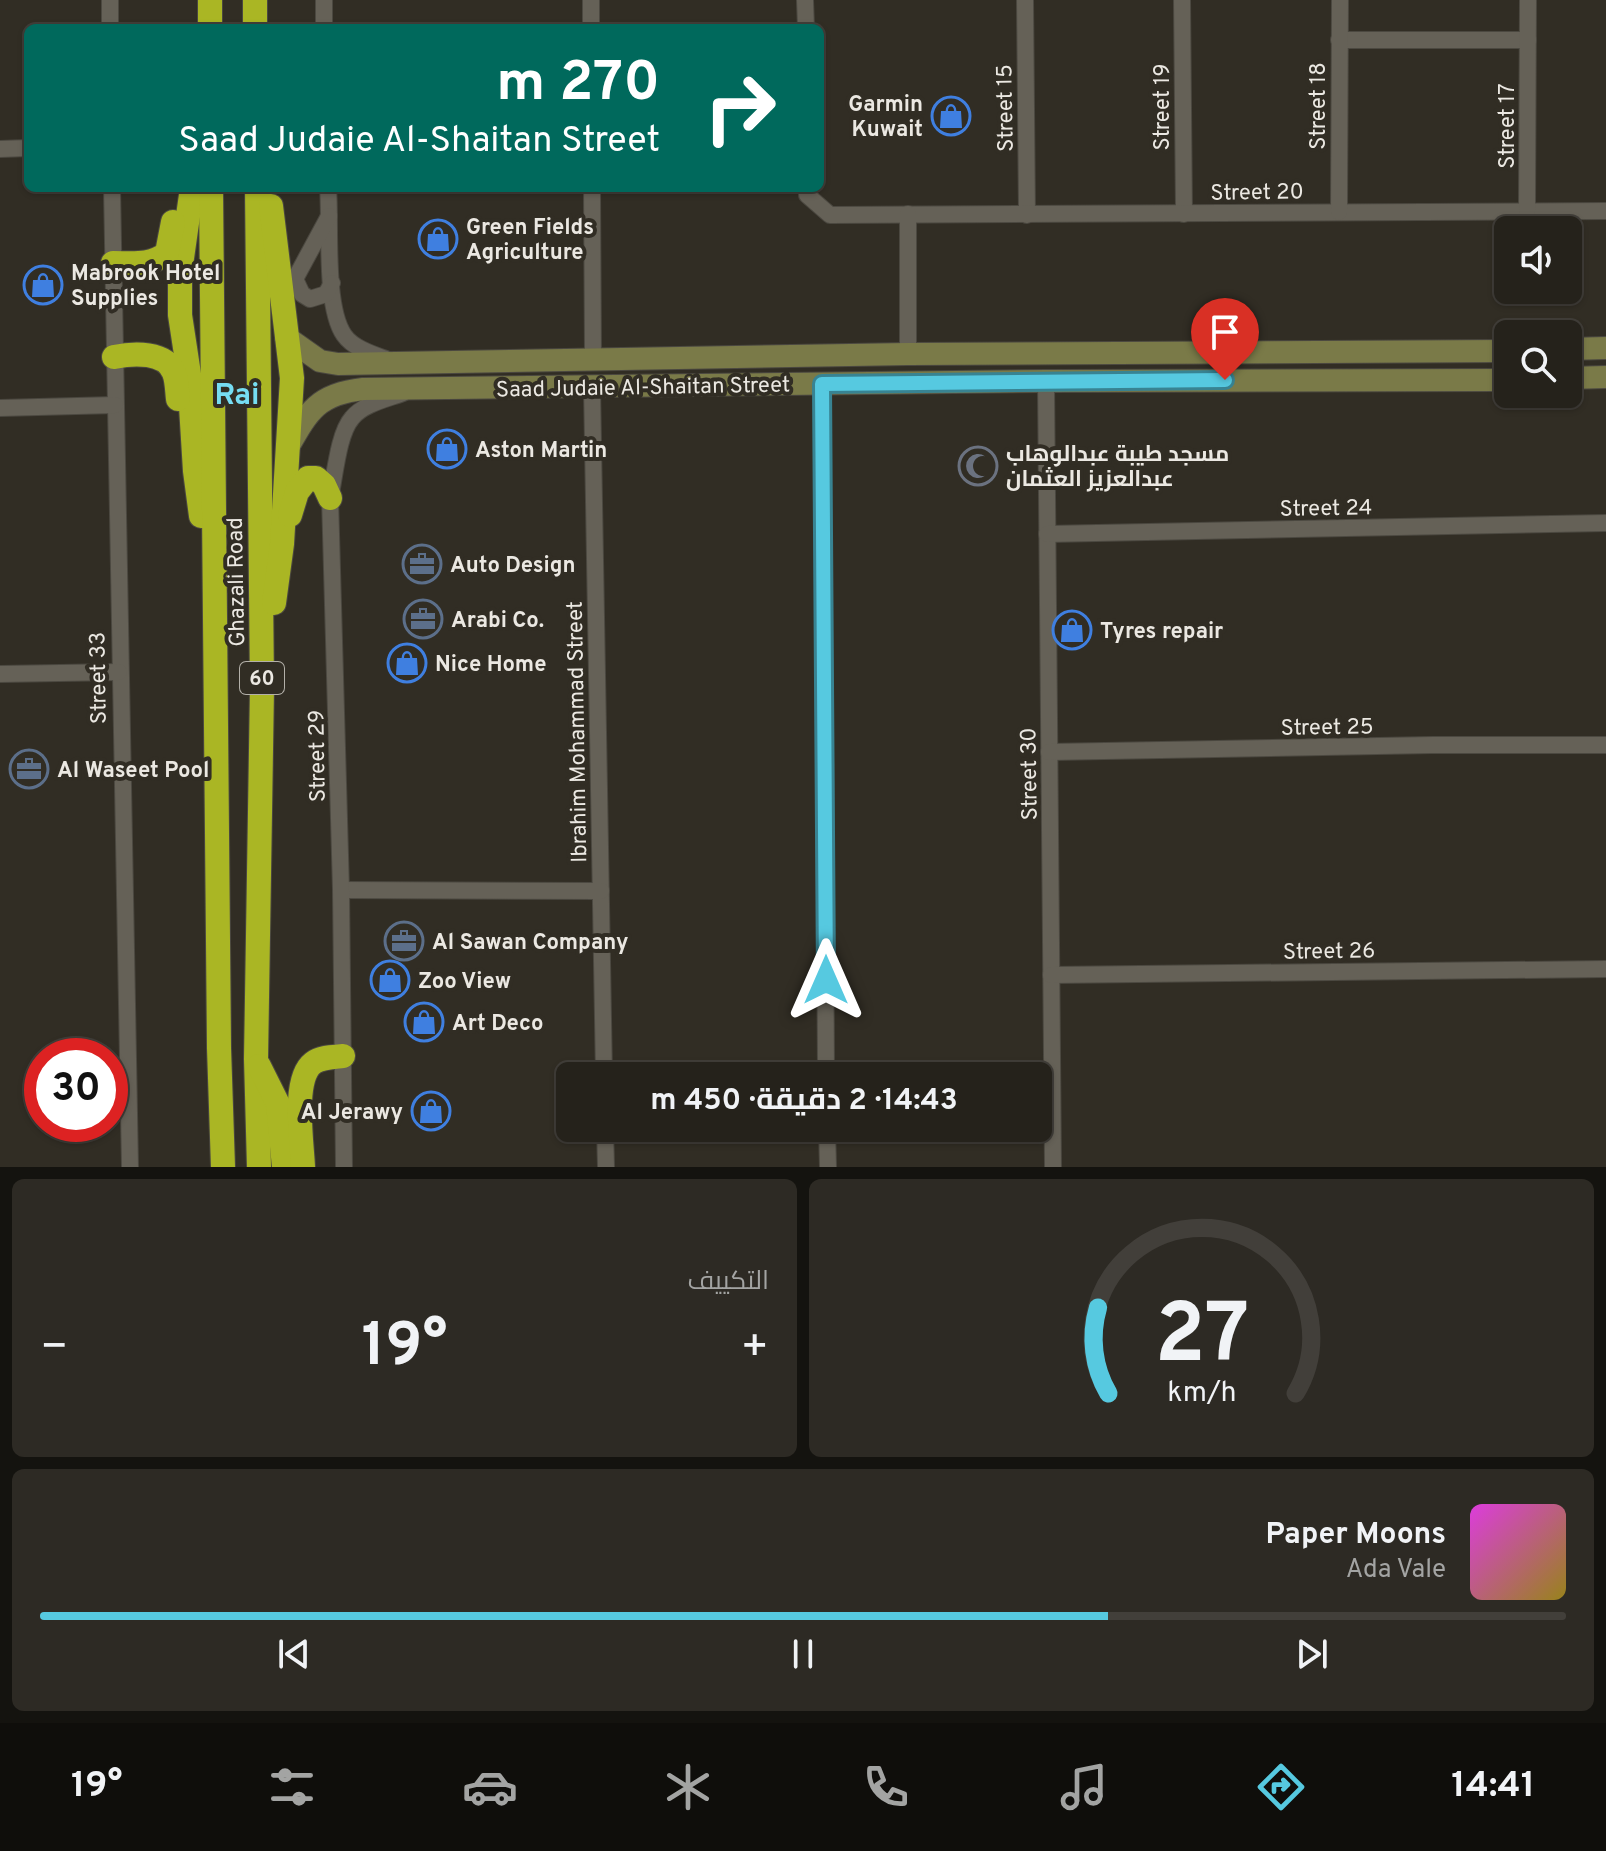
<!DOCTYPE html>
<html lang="ar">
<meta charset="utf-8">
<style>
:root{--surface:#25221b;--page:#2d2a24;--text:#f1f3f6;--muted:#a3a4a3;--line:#423f3a;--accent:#56c9e0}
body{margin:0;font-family:Overpass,Cairo,sans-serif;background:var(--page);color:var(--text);direction:rtl;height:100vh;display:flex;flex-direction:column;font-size:30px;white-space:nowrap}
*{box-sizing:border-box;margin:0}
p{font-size:26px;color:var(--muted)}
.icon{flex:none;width:44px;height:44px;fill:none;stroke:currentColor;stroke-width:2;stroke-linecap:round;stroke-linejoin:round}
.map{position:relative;height:1167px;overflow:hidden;direction:ltr}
.side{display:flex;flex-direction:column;gap:12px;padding:12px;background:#14130f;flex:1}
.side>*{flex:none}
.hud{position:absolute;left:24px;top:24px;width:800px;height:168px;border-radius:12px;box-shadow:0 2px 6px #0004,0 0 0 2px var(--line);direction:rtl;background:#00695c;color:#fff;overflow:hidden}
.tools{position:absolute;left:1494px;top:216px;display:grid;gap:16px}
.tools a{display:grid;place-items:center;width:88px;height:88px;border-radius:12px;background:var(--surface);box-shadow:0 2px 6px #0004,0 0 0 2px var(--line);font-size:40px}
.speed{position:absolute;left:24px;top:1038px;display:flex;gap:16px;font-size:40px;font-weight:700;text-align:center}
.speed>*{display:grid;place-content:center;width:104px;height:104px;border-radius:50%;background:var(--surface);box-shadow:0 2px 6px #0004,0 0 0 2px var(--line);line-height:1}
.speed .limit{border:12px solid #d22;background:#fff;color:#111}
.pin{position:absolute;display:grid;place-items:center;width:68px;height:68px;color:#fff;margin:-82px -34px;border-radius:50% 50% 50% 0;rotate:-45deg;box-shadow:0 0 8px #0007}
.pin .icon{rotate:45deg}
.me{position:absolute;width:88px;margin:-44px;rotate:0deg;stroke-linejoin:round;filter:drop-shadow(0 0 6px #0008)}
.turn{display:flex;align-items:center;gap:28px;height:168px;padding:0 32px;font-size:36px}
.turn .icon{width:104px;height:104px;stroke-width:2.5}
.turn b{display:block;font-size:56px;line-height:68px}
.big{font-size:60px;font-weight:700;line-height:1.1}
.side .card{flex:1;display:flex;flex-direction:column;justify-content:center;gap:12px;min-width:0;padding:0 28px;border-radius:12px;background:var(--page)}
.side .dial{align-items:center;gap:0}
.dial svg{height:208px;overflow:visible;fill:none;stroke:var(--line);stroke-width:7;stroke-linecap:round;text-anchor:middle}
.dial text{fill:var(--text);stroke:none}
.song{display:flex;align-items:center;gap:24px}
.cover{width:96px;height:96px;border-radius:12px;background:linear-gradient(135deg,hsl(300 70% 55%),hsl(50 70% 35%))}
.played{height:8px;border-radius:4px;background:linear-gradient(90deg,var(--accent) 70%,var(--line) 70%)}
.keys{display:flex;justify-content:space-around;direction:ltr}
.heat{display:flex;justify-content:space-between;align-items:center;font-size:44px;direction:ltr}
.side .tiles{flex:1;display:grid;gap:12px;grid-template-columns:1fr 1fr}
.card:last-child{grid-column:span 2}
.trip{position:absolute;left:556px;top:1062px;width:496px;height:80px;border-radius:12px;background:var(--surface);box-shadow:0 2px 6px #0004,0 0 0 2px var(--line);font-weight:700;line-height:80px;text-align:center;direction:rtl}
.tabs{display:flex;height:128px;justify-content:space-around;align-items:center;background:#0f0e0b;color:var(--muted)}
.tabs .icon{width:56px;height:56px}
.tabs .on{color:var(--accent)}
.tabs b{font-size:36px;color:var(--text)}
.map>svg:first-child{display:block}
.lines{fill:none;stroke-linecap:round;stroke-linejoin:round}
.street-casing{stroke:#4b4840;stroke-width:18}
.secondary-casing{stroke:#4b4840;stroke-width:24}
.highway-casing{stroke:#4b4840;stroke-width:26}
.street{stroke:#656157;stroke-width:16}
.secondary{stroke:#7a7a48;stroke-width:22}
.highway{stroke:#aab624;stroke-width:24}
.route-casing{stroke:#388392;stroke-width:20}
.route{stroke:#56c9e0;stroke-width:14}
.labels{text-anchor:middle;stroke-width:8;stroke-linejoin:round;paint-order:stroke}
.shield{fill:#312d24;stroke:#b3b0a9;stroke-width:2}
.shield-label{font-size:20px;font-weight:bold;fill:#ebe8e2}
.poi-label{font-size:22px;font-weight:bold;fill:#ebe8e2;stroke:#312d24;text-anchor:start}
.street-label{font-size:22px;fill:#ebe8e2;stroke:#312d24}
.district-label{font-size:30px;font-weight:bold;fill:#76ddf2;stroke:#312d24}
</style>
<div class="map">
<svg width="1606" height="1167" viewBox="0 0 1606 1167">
<rect width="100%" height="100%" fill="#312d24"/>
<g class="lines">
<g class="street-casing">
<g id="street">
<polyline points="110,0 110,28"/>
<polyline points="324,0 324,28"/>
<polyline points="591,0 591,28"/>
<polyline points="805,0 806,28"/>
<polyline points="1025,0 1027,215"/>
<polyline points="1182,0 1184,214"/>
<polyline points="1339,40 1528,40"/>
<polyline points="0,149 28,148"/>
<polyline points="112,188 130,1167"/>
<path d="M328,188c3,37 -4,118 16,147 9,13 28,19 42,24"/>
<polyline points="592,188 593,358"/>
<polyline points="807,188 807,195 830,215 1606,211"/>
<polyline points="1527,211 1528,0"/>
<polyline points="1339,212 1340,0"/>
<polyline points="329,216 295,279 302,294 310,299 326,294 332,283"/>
<polyline points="908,354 908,214"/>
<polyline points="1046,381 1053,1167"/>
<polyline points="822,384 826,1076"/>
<polyline points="592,387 604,1076"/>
<polyline points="0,408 115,405"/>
<polyline points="1047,534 1606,523"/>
<polyline points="0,674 119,672"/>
<polyline points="1049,752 1432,745 1606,745"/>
<polyline points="341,890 601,891"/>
<polyline points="1051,975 1606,969"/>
<polyline points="605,1128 606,1167"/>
<polyline points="827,1128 828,1167"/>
<path d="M344,1167l-3,-277 -11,-392c5,-22 8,-64 22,-80 11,-14 35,-19 51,-25"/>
</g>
</g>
<g class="secondary-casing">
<g id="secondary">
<polyline points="286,337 320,361 338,364 908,354 1508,351"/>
<polyline points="1568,349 1606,348"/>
<polyline points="1568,378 1606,377"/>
<path d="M287,449c21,-37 30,-55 76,-60l683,-8 462,-1"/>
</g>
</g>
<g class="highway-casing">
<g id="highway">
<polyline points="210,0 210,28"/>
<polyline points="255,0 255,28"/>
<polyline points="192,188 180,272 180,315 189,374 195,471 201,516"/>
<polyline points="211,188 219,1048 223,1167"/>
<polyline points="257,188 262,688 256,1059 259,1167"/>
<polyline points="271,206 292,378 282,544 274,603"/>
<path d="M113,263c20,0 38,3 54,-10l6,-31"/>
<path d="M114,357c19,-4 52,-6 60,16 3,7 3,18 4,26"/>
<polyline points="290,515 297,492 308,478 316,478 324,485 330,498"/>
<polyline points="259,1066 278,1104 284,1167"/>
<path d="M303,1167c-1,-25 -11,-88 10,-104 8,-6 20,-6 30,-7"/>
</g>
</g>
<use href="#street" class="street"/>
<use href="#secondary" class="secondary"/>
<use href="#highway" class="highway"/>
</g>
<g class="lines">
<g class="route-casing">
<polyline id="route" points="826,980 822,384 1225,380"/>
</g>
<use href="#route" class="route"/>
</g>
<defs>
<g id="shop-ring" transform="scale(2)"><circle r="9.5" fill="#312d24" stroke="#3f7fe0" stroke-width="1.5"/><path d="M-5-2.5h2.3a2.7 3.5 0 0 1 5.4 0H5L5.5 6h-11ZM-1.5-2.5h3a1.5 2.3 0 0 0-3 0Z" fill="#3f7fe0"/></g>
<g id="mosque-ring" transform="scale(2)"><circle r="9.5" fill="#312d24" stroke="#6b7280" stroke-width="1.5"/><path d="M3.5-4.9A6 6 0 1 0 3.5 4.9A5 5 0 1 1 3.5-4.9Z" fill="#6b7280"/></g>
<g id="office-ring" transform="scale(2)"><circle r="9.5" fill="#312d24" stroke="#5c6f8a" stroke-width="1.5"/><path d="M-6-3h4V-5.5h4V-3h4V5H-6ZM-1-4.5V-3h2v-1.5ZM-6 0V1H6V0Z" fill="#5c6f8a"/></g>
</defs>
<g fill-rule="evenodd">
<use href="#shop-ring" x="951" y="116"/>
<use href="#shop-ring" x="438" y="239"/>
<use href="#shop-ring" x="43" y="285"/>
<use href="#shop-ring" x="447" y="449"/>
<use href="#mosque-ring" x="978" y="466"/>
<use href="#office-ring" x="422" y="564"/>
<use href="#office-ring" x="423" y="619"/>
<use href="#shop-ring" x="1072" y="630"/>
<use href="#shop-ring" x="407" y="663"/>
<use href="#office-ring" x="29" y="769"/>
<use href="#office-ring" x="404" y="941"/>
<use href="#shop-ring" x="390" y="980"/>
<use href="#shop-ring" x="424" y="1022"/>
<use href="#shop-ring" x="431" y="1111"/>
</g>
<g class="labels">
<rect class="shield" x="240" y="662" width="44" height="32" rx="6"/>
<g class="shield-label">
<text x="262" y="685">60</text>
</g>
<g class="poi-label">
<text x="923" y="111" text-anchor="end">Garmin<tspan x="923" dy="25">Kuwait</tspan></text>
<text x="466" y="234">Green Fields<tspan x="466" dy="25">Agriculture</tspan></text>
<text x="71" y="280">Mabrook Hotel<tspan x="71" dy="25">Supplies</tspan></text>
<text x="475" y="457">Aston Martin</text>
<text x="1006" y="461">مسجد طيبة عبدالوهاب<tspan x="1006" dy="25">عبدالعزيز العثمان</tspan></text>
<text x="450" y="572">Auto Design</text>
<text x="451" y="627">Arabi Co.</text>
<text x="1100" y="638">Tyres repair</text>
<text x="435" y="671">Nice Home</text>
<text x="57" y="777">Al Waseet Pool</text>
<text x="432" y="949">Al Sawan Company</text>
<text x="418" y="988">Zoo View</text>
<text x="452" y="1030">Art Deco</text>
<text x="403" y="1119" text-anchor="end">Al Jerawy</text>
</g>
<g class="street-label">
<text transform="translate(1317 106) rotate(-90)" y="8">Street 18</text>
<text transform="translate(1161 107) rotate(-90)" y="8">Street 19</text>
<text transform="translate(1004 108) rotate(-91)" y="8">Street 15</text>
<text transform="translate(1506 126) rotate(-90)" y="8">Street 17</text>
<text transform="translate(1257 191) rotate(-1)" y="8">Street 20</text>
<text transform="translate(643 386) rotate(-1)" y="8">Saad Judaie Al-Shaitan Street</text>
<text transform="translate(1326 507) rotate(-1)" y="8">Street 24</text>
<text transform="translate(235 582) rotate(-91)" y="8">Ghazali Road</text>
<text transform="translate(97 678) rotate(-91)" y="8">Street 33</text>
<text transform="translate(1327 726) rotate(-1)" y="8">Street 25</text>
<text transform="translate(576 732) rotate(-91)" y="8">Ibrahim Mohammad Street</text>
<text transform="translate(316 756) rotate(-91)" y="8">Street 29</text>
<text transform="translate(1028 774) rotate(-91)" y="8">Street 30</text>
<text transform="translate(1329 950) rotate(-1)" y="8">Street 26</text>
</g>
<g class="district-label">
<text x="237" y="404">Rai</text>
</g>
</g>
</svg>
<div class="tools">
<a><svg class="icon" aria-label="sound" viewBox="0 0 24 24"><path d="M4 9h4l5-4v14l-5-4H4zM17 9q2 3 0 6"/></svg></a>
<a><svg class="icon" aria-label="search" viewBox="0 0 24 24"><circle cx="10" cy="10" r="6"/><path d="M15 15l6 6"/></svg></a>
</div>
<div class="speed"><div class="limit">30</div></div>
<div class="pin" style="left:1225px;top:380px;background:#d93025"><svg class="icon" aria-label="arrive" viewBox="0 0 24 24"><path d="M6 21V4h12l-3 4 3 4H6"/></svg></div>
<svg class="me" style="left:826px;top:980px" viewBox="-20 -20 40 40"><path d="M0-17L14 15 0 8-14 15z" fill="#56c9e0" stroke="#fff" stroke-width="4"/></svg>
<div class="trip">14:43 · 2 دقيقة · 450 m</div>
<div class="hud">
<div class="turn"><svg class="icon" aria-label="right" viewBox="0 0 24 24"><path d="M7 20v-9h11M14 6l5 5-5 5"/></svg><div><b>270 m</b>Saad Judaie Al-Shaitan Street</div></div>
</div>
</div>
<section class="side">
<div class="tiles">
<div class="card dial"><svg viewBox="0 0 100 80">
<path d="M14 69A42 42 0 1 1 86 69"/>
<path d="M14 69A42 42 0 0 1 10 36" stroke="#56c9e0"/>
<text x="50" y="56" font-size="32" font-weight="700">27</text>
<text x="50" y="72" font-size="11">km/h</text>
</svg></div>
<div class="card"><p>التكييف</p>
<div class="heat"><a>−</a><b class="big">19°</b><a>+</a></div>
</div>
<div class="card">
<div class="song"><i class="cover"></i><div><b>Paper Moons</b><p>Ada Vale</p></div></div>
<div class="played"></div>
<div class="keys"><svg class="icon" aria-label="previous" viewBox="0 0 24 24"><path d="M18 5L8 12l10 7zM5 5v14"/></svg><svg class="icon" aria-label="pause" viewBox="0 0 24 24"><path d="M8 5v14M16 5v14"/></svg><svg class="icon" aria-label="next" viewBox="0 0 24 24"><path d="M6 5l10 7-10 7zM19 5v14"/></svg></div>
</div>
</div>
</section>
<nav class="tabs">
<b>14:41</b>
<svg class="icon on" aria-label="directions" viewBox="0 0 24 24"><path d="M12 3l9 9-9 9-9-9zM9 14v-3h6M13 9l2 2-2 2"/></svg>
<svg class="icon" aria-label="music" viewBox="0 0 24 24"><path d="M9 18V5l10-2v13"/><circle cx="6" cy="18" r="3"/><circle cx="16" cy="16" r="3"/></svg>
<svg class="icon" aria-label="phone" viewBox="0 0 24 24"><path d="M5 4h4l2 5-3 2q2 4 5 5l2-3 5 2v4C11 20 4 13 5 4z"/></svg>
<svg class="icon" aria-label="climate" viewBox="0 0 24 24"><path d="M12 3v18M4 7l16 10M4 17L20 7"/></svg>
<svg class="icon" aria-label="car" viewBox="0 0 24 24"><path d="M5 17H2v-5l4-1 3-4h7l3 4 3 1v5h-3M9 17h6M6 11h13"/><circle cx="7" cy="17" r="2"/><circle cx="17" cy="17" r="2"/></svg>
<svg class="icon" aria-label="filters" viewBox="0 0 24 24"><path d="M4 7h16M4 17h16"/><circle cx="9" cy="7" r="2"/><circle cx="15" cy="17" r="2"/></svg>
<b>19°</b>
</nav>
